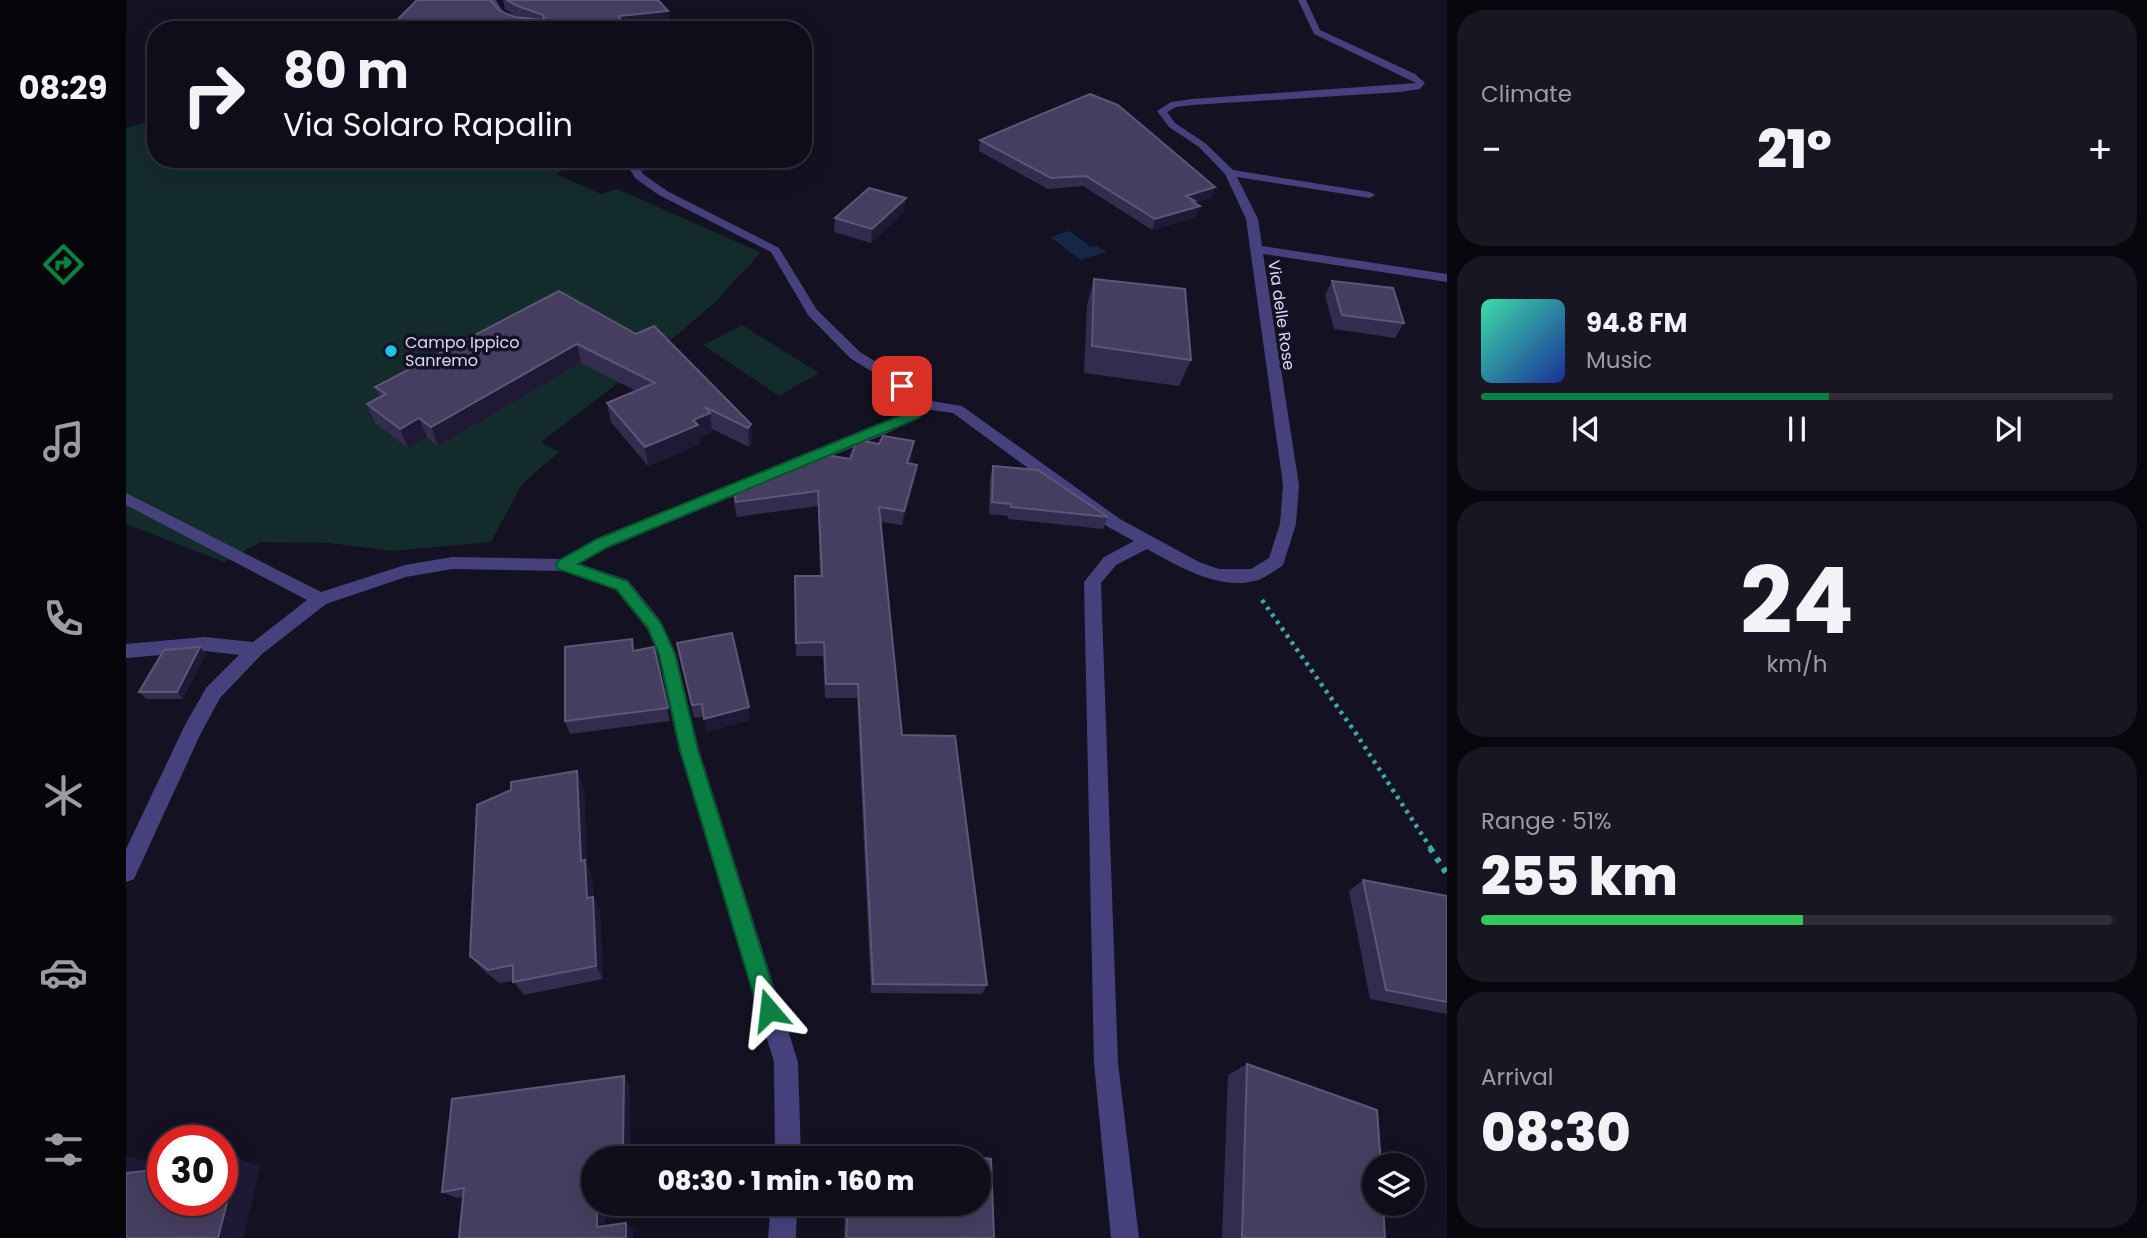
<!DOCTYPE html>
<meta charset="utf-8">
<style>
:root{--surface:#0f0d1a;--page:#181623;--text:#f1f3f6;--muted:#9b9ca2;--line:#2f2d39;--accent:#0b8043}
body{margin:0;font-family:Poppins,sans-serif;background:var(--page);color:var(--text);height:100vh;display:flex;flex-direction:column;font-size:26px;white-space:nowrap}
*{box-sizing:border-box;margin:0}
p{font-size:23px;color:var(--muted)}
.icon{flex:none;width:38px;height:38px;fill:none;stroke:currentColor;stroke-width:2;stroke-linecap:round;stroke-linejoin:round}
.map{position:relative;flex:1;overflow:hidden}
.details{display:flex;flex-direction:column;gap:10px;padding:10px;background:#08070e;width:700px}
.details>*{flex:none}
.hud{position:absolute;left:21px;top:21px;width:665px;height:147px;border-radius:28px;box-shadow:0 7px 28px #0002,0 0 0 2px var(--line);background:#0f0d1a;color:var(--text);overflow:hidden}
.tools{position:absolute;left:1236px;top:1153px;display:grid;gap:14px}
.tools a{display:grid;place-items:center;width:63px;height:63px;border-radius:50%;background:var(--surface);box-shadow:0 7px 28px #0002,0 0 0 2px var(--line);font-size:35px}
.speed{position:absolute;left:21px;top:1125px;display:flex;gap:14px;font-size:35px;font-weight:700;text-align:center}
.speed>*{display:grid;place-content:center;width:91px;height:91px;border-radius:50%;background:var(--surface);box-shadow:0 7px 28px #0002,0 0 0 2px var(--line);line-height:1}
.speed .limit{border:10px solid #d22;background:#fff;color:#111}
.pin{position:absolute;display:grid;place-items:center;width:60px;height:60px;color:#fff;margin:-30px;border-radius:14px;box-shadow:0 4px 10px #0006}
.me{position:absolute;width:77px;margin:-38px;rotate:343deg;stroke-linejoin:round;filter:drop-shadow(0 0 5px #0008)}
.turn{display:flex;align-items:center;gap:24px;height:147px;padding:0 21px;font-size:32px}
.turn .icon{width:91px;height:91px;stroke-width:2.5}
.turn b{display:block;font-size:49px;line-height:60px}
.big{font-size:52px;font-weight:800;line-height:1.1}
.details .widget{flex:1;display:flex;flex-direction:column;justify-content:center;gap:10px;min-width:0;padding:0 24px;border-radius:28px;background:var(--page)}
.details .dial{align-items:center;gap:0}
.dial b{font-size:91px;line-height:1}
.song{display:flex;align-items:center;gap:21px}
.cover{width:84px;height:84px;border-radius:10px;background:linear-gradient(135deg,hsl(160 70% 55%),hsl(230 70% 35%))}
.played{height:7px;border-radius:4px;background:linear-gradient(90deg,var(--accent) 55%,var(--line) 55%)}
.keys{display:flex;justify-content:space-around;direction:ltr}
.heat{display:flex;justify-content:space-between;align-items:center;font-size:38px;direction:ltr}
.charge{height:10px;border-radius:5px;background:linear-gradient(90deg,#34c759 51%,var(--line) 0)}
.trip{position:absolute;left:455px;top:1146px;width:410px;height:70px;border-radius:35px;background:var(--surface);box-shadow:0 7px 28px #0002,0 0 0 2px var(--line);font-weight:800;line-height:70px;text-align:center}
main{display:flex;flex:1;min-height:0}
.dock{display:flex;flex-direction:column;width:126px;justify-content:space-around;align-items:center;background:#06050a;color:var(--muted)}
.dock .icon{width:49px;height:49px}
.dock .selected{color:var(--accent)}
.dock b{font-size:32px;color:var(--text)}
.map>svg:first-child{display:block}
.green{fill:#142b2b}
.water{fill:#162647}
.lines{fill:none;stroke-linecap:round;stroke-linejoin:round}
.path-far1{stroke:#3da8a7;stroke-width:4.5;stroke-dasharray:3.5 5;stroke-linecap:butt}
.path{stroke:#3da8a7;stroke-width:6;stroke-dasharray:5 7;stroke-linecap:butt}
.minor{fill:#46417c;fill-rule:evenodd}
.wall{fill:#342c4e}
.shaded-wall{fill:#1f1935}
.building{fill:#463e60;stroke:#5d5678;stroke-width:2}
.route{fill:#0b8043;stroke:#07532c;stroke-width:2}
.poi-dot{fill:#1ac4e2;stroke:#141122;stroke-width:2.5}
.labels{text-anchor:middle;stroke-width:7;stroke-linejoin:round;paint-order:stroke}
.far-street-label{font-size:16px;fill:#dcd6fa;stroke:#141122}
.far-poi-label{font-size:16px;fill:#dcd6fa;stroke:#141122;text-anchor:start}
</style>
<main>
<nav class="dock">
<b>08:29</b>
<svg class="icon selected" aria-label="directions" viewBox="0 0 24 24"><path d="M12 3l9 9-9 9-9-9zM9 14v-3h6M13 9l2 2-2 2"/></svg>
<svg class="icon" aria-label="music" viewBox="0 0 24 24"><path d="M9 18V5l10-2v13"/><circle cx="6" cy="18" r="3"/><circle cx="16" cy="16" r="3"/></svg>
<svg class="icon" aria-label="phone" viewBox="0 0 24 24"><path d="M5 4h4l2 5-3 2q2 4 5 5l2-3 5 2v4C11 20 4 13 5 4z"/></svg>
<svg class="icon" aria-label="climate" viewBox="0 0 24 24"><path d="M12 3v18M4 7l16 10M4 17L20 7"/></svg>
<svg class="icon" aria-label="car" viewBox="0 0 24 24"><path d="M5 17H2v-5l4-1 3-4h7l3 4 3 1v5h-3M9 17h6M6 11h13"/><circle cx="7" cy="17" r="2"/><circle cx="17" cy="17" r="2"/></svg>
<svg class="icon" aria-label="filters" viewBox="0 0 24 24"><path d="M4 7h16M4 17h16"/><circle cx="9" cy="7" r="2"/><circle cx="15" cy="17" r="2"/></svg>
</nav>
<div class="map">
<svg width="1321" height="1238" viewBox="0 0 1321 1238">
<rect width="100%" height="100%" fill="#141122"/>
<g class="green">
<path d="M30,119v40h406l11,6 -17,9 45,20 16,-5 143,63c-11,18 -29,28 -40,46l-76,65 -103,79 18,10 -37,32 -31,58 -98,9 -65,-8 -68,-1 -36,20 -98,-38v-396z"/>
<polygon points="616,325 693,373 653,396 577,345"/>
</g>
<polygon class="water" points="943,231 965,247 971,246 981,252 955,260 924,237"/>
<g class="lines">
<polyline class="path-far1" points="1136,600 1229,732 1306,850"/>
<polyline class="path" points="1304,848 1321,874"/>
<g class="minor">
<path d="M362,0h8c11,23 28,20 48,30 -26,0 -44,-5 -56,-30z"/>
<path d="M1172,0h8l14,30 95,44 10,9 -5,6 -20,3 -208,13 -16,2 -9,5 8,11 30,20 28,27 137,22 5,3 -5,3 -133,-21 21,42 4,27 185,28v8l-184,-28 36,231 -3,39 -12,38 -2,4c-8,5 -16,11 -24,14 -37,12 -80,-14 -111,-31l-31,16 -15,18 17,480 21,175h-28l-17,-175 -10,-481 20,-25 30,-16 -26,-14 -155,-114 -29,-4 -5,9 -36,17 -274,112 -30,17 49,16 32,40 16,34 23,96 99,312 3,96h-26l-1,-96 -95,-312 -21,-96 -11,-25 -31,-39 -53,-19 -111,-2 -46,8 -80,27 -64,50 -42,44 -20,37 -66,144 -8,3v-33l59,-124 21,-37 33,-33 -34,-4 -79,7v-14l79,-7 48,5 54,-42 -181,-95v-12l195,99 84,-27 47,-8 109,2 36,-20 312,-127 4,-8 -4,-9 -59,-37 -42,-43 -37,-63 -112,-57 -24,-17 -11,-19h10l9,15 24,17 112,57 38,62 43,42 60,38 5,10 37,6 158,113 79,43 20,7h32l18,-11 11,-34 3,-39 -37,-266 -21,-45 -26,-27 -30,-20 -12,-16 14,-9 21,-3 224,-16 -102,-49z"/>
<polygon points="645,1204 671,1204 670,1238 642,1238"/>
</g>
</g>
<g class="wall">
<polygon points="377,0 532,0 542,11 543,23 498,28 261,30 374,11 389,17 392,18 379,9"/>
<polygon points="854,140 1089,187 1085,198 1069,203 1074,206 1070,217 1026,230 957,186 922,189 853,151"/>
<polygon points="778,212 745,243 708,232 709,218"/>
<polygon points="968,279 1065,360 1053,386 958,373 961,305"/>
<polygon points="1206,281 1278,323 1269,338 1208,329 1199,295"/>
<polygon points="433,291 625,424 626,443 623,447 586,429 586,432 573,437 574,444 522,466 485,422 481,403 510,391 455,363 312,446 301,437 282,448 249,423 241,404 254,397 249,387"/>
<polygon points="786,456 784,464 789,480 776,525 755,522 776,735 861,985 856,994 745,993 731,698 699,698 697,656 670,656 669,576 694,576 692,506 611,517 608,502 607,487 724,459"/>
<polygon points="867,466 982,517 977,529 882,519 882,516 863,514 864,478"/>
<polygon points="551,643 624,720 580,732 578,717 568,718 553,656"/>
<polygon points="74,647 80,654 57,699 20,699 13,692"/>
<polygon points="528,647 544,721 444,734 439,721 509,650"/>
<polygon points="451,771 458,789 461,865 466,877 467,897 474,912 477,979 398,995 387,981 373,983 356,969 344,956"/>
<polygon points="1237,880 1321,896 1321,1014 1244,999 1223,891"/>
<polygon points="1121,1064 1259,1238 1096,1238 1102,1075"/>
<polygon points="498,1076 504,1087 504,1157 495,1158 467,1158 479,1204 479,1226 500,1223 507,1228 507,1238 337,1197 331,1198 316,1192"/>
<polygon points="739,1145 865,1159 868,1238 718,1238 719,1204 852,1204 852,1158 735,1158 736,1153"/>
</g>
<g class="shaded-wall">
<polygon points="542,11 543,23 494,28 493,16"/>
<polygon points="1089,187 1085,198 1069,203 1066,208 1074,206 1070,217 1026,230 1029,219 1060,196"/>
<polygon points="780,198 778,212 745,243 746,229"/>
<polygon points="451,344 455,363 312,446 305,427"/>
<polygon points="584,413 586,432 573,437 574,444 522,466 519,447 567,420"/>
<polygon points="293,418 301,437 282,448 274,429"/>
<polygon points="625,424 626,443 623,447 622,428"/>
<polygon points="788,441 786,456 779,478 781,463"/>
<polygon points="791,465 789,480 776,525 778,511"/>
<polygon points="74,647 80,654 57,699 51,692"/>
<polygon points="623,707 624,720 580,732 578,719"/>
<polygon points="451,771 458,789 461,865 466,877 467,899 467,897 474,912 477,979 470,966 461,898 455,861"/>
<polygon points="498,1076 504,1087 504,1157 497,1150"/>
<polygon points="0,1156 27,1163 21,1181 0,1176"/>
<polygon points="112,1159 135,1166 117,1238 92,1238"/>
<polygon points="471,1204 479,1204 479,1232 471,1227"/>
<polygon points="500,1223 507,1228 507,1238 500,1238"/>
</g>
<g class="building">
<polygon points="291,0 364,0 374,11 389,17 416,20 418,18 417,15 389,5 381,0 532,0 542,11 493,16 499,30 261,30"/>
<polygon points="964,94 992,105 1089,187 1060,196 1069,201 1066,202 1074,206 1029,219 960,176 925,178 854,140"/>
<polygon points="743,188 780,198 746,229 709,218"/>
<polygon points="968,279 1059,289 1065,360 966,346"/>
<polygon points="1206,281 1267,288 1278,323 1216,315"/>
<polygon points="433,291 510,334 528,326 625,424 622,428 579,407 584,413 567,420 572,425 519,447 481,403 529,383 451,344 305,427 293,418 274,429 241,404 260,394 249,387"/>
<polygon points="757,436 788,441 781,463 791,465 778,511 753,507 776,735 829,736 861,985 747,984 732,684 700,684 698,642 670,643 669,576 696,576 692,491 610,502 607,487 700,455 724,459 731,440 753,444"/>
<polygon points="867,466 912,470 982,517 885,507 885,504 866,502"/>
<polygon points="606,633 623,707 578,719 576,704 566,705 551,643"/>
<polygon points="506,639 507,651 528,647 542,708 439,721 439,647"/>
<polygon points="74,647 51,692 13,692 38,650"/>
<polygon points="451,771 455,861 459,860 461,898 467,897 470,966 387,982 387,965 362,970 344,956 351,805 385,790 385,782"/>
<polygon points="1237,880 1321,896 1321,1002 1260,990"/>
<polygon points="1121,1064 1251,1110 1255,1166 1248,1166 1248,1204 1257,1204 1259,1238 1116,1238"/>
<polygon points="498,1076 497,1150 471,1154 471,1158 467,1158 467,1204 471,1204 471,1227 500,1223 500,1238 333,1238 338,1188 316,1192 326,1099"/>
<polygon points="739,1145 865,1159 868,1238 720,1238 722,1204 852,1204 852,1158 738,1158"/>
<polygon points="112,1159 92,1238 0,1238 0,1173 37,1169 37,1200 96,1200 96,1161"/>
</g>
<polygon class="route" points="776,382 793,390 801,404 793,418 482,547 452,564 501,581 536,625 549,654 572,750 654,1010 651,1017 643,1021 636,1017 632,1010 554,750 533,654 522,628 490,589 432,569 430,565 432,561 471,539 783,412 788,404 783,395 770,386"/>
<circle class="poi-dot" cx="265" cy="351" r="7"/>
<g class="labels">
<g class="far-street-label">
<text transform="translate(1156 315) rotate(82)" y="6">Via delle Rose</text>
</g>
<g class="far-poi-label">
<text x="279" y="348">Campo Ippico<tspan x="279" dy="18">Sanremo</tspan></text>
</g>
</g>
</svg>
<div class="tools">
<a><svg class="icon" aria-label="layers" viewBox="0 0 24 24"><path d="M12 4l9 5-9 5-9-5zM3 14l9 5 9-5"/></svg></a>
</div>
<div class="speed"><div class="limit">30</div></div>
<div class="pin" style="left:776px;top:386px;background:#d93025"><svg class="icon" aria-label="arrive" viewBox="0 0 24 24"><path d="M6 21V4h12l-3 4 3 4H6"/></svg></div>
<svg class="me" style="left:643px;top:1010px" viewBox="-20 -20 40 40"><path d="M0-17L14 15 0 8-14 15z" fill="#0b8043" stroke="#fff" stroke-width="4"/></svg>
<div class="trip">08:30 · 1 min · 160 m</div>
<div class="hud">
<div class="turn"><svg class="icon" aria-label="right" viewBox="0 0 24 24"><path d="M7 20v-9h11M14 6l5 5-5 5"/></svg><div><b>80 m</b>Via Solaro Rapalin</div></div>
</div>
</div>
<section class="details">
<div class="widget"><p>Climate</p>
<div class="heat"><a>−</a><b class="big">21°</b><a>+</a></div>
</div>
<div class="widget">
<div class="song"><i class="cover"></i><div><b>94.8 FM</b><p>Music</p></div></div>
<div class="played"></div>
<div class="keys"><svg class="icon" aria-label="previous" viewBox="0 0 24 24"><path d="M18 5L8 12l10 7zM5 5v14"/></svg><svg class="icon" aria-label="pause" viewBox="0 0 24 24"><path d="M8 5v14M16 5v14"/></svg><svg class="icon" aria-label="next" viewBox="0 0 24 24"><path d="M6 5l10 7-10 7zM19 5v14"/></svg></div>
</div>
<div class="widget dial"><b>24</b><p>km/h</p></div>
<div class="widget"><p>Range · 51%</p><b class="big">255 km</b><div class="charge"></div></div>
<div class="widget"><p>Arrival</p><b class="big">08:30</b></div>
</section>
</main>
